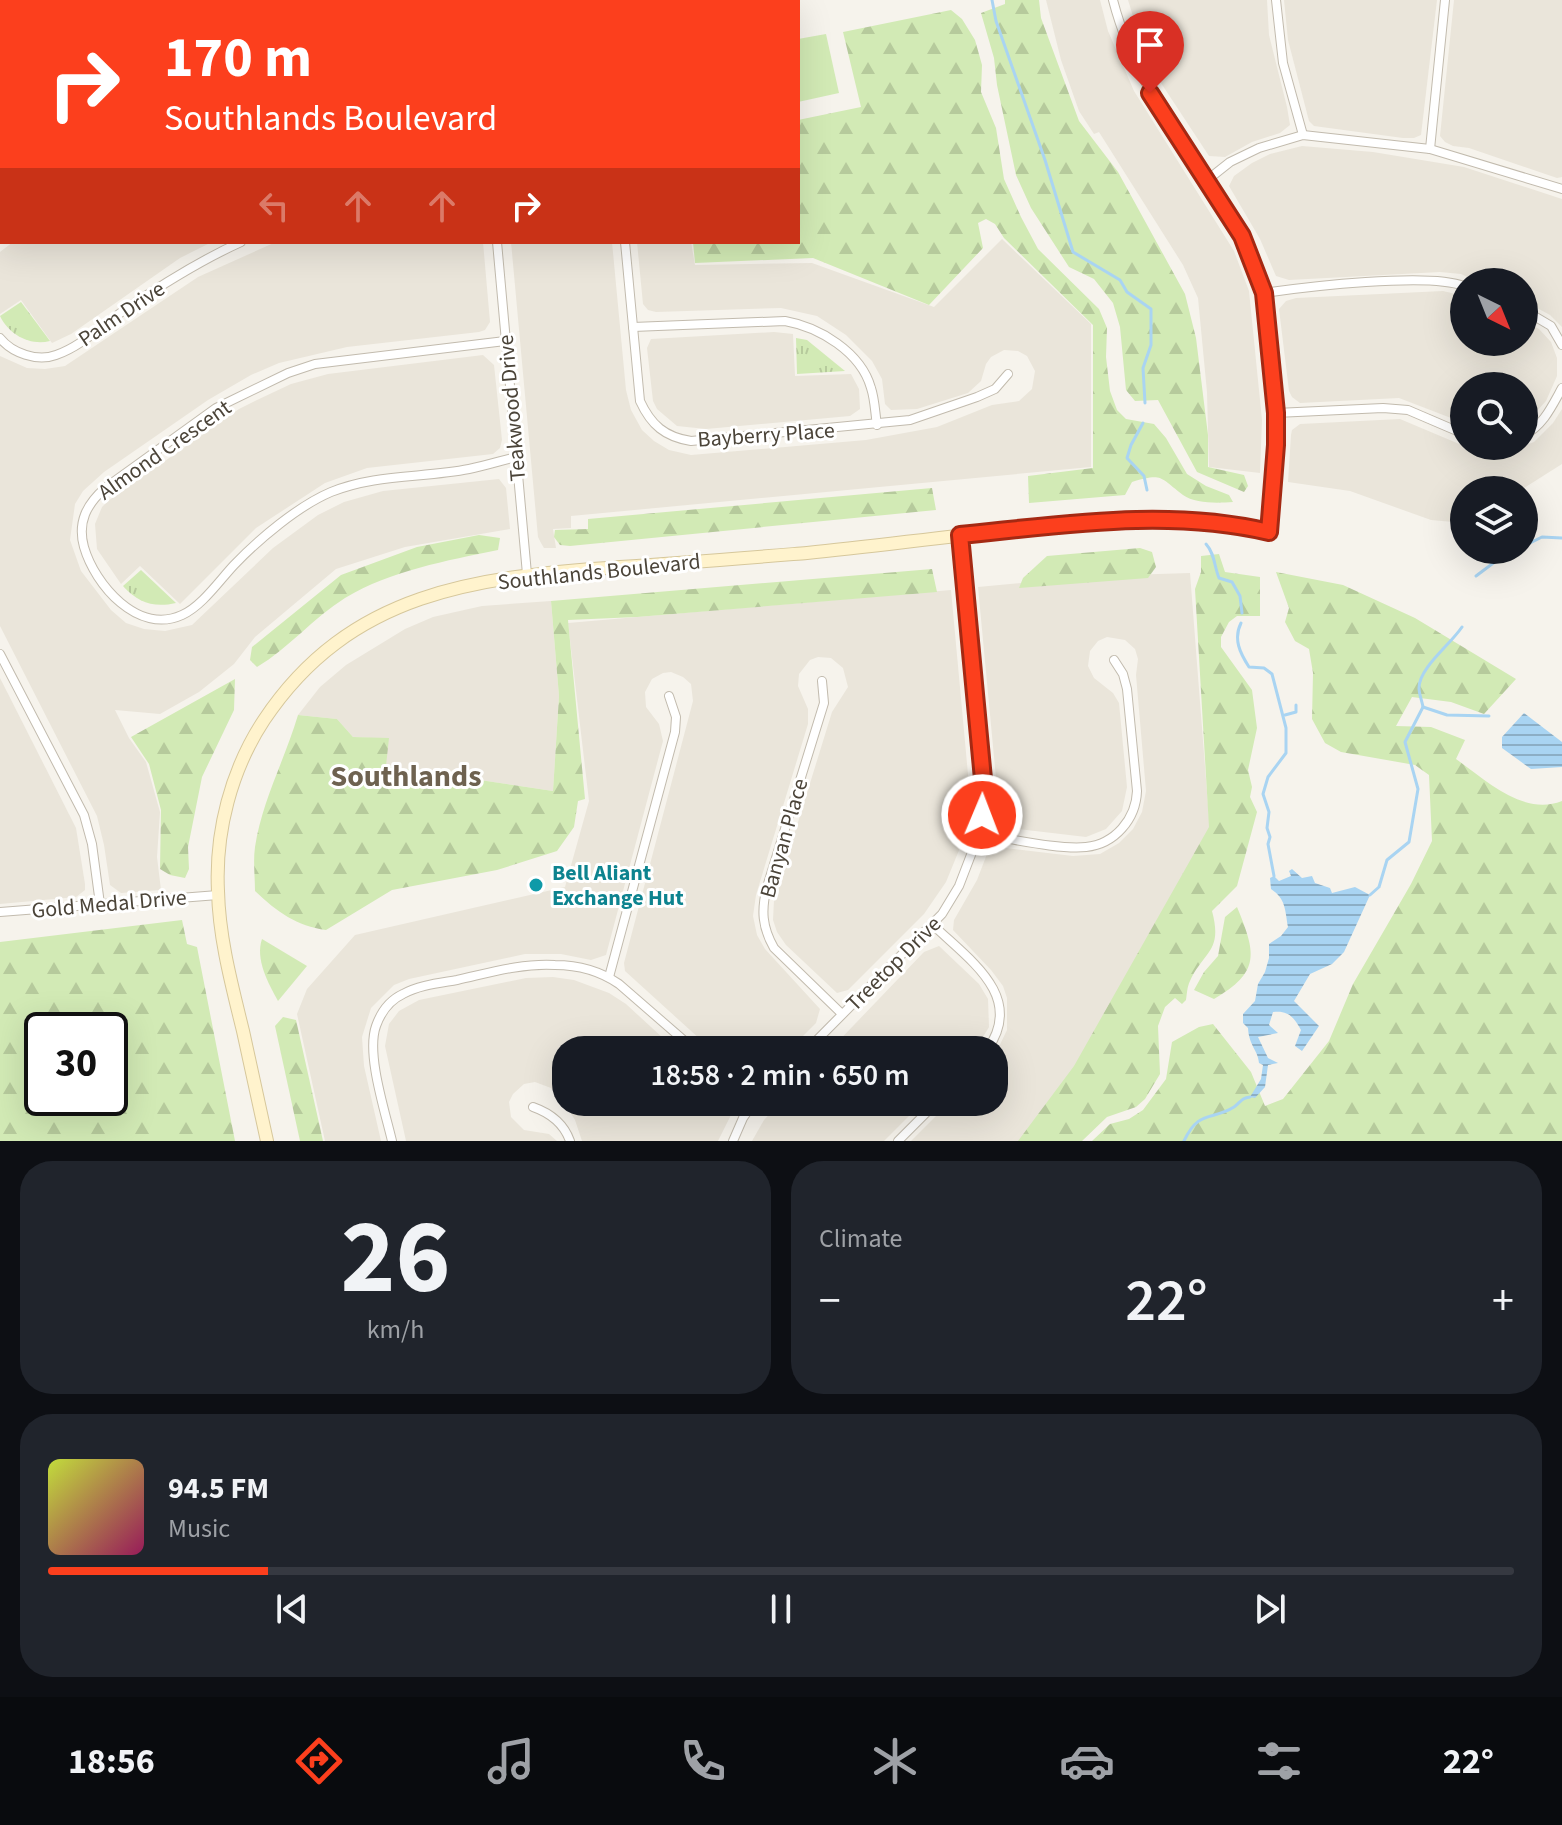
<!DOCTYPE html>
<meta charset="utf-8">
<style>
:root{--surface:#171b24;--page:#20242c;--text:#f1f3f6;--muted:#9ea1a6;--line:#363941;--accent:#fc3f1d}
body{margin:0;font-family:"Source Sans 3",sans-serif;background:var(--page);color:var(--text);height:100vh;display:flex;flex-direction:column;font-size:30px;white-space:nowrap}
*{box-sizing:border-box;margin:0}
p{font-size:26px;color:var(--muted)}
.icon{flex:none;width:44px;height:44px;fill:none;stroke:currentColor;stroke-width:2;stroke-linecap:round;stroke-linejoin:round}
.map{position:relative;height:1141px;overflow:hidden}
.drawer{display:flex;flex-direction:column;gap:20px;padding:20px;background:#0d0f14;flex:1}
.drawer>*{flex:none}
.guide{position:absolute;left:0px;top:0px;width:800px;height:244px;box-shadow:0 8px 32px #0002;background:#fc3f1d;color:#fff;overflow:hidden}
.needle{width:52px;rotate:137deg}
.tools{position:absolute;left:1450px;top:268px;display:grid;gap:16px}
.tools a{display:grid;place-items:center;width:88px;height:88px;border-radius:50%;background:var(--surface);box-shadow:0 8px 32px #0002;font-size:40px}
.speed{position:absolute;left:24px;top:1012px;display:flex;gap:16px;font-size:40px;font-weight:700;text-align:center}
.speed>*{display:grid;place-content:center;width:104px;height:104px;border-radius:50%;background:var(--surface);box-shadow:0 8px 32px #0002;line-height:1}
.speed .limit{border:4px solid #111;border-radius:12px;background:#fff;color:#111}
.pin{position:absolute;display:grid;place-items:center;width:68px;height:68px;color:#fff;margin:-82px -34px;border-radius:50% 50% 50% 0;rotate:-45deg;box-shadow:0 0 8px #0007}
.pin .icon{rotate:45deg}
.me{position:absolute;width:88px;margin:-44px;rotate:1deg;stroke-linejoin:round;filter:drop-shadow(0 0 6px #0008)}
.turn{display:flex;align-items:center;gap:28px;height:168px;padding:0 32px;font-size:36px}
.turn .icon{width:104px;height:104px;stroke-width:2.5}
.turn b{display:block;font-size:56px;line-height:68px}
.lanes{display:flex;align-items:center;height:76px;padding:0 32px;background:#0003;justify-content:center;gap:40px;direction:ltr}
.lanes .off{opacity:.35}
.big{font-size:60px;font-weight:600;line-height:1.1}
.drawer .card{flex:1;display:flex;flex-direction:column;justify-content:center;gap:12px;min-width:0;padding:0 28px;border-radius:32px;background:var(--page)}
.drawer .dial{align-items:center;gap:0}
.dial b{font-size:104px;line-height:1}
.song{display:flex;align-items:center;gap:24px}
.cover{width:96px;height:96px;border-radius:12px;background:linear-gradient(135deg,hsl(70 70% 55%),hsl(330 70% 35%))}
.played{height:8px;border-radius:4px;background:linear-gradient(90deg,var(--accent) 15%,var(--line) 15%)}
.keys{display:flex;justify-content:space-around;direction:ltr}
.heat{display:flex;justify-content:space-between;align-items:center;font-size:44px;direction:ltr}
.drawer .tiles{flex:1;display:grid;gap:20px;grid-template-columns:1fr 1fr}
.card:last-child{grid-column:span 2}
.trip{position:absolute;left:552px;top:1036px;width:456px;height:80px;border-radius:32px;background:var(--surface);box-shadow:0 8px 32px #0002;font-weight:600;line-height:80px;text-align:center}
.dock{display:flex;height:128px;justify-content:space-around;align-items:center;background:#090b0e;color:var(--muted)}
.dock .icon{width:56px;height:56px}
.dock .selected{color:var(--accent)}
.dock b{font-size:36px;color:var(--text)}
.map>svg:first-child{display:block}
.residential{fill:#eae5da}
.forest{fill:url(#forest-firs);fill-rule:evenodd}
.park{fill:url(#park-tufts)}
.pitch{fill:#d2eab5}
.water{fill:url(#water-rules)}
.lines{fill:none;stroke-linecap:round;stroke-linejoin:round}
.stream{stroke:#a9d4f2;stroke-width:3}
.street-casing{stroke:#c2bbae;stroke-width:10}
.secondary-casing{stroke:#d6c79b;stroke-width:14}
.street{stroke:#fff;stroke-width:8}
.secondary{stroke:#fff3cd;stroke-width:12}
.route-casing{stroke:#a42913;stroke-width:20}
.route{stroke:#fc3f1d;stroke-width:14}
.culture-dot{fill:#0f9aa8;stroke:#fff;stroke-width:3}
.labels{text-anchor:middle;stroke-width:6;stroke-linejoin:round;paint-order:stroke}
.street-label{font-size:22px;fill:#4b4439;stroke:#fff}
.culture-label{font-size:22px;font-weight:bold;fill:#0d838f;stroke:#fff;text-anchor:start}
.district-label{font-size:30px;font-weight:bold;fill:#6e6250;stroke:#fff}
</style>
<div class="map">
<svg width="1562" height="1141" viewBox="0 0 1562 1141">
<defs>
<pattern id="forest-firs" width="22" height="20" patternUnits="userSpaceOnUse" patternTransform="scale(2)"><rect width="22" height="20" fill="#d2eab5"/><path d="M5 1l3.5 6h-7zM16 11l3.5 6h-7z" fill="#b6ca9c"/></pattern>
<pattern id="park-tufts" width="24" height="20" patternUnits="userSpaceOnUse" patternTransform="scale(2)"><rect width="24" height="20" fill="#d2eab5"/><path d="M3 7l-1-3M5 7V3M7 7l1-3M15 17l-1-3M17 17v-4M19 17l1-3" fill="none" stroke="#b6ca9c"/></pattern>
<pattern id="water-rules" width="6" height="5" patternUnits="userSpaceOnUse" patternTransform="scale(2)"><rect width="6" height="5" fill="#a9d4f2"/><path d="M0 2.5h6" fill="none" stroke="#8caec5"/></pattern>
</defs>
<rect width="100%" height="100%" fill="#f6f3ec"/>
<g class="residential">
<polygon points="1046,0 1100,0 1108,31 1134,91 1234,251 1249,291 1262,420 1260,473 1209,467 1207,392 1198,298 1183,265 1099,132 1094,134 1079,111 1061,60"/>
<polygon points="1128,0 1267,0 1269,35 1287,107 1290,125 1280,133 1252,142 1225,157 1209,156 1159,80 1140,39"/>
<polygon points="1284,0 1437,0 1421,135 1414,138 1403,138 1314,126 1309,121 1288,40"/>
<polygon points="1454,0 1562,0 1562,177 1557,178 1469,148 1453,146 1445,142 1440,136"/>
<polygon points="1302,146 1373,152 1464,167 1562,199 1562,327 1550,315 1524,301 1524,282 1478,282 1461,274 1440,272 1289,280 1276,276 1260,239 1229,186 1234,176 1252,163 1270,154"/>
<polygon points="1002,239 1091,324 1091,467 571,516 571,528 553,529 556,548 544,548 541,543 538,537 511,242 612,242 626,390 631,410 642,430 654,441 669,450 691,455 866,440 937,427 992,405 1019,401 1032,389 1035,371 1027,356 1018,351 1004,350 991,357 986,364 981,381 968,393 917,409 891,410 885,404 882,379 872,361 846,335 817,316 781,308 656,312 648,310 643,304 637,242 691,242 695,265 812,263 934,307"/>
<polygon points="13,242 212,242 180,258 71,334 52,343 21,300 0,314 0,252"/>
<polygon points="276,242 483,242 490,322 485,330 479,332 347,347 279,363 251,375 208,400 104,472 83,491 75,504 70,540 81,571 111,610 126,623 144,629 165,631 192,625 273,548 318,515 344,502 383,491 499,479 506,488 510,529 405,547 336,569 255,637 234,664 199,692 160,714 115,710 129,738 146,762 160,812 157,857 161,890 121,893 110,885 104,845 97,816 0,626 0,356 27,368 45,369 65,366 198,277"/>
<polygon points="1443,291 1464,296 1464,342 1524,342 1524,321 1539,329 1551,342 1557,358 1557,376 1546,401 1524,425 1524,386 1464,386 1464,423 1399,398 1300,403 1292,397 1289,391 1279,309 1286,301 1296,298"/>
<polygon points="774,332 793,334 795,376 851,374 859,389 860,409 850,416 706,429 677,426 657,409 653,401 647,348 651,339"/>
<polygon points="483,355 494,365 502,440 500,448 493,454 367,468 325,483 256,528 180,604 140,566 121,584 97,549 95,524 102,507 108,501 239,409 257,400 291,384 328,374"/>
<polygon points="1562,409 1562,464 1521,490 1464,490 1464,523 1431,520 1350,491 1288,482 1291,435 1292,430 1300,424 1400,419 1464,446 1498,453 1510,451 1534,442 1553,423"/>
<polygon points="1190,573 1210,831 1076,1068 1021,1141 911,1141 950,1102 994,1102 994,1057 1007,1030 1007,998 1003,986 991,970 953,930 954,920 977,880 987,854 996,847 1073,856 1100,854 1119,843 1133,829 1142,812 1146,791 1136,675 1138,659 1135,649 1125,640 1107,637 1098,641 1090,651 1088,666 1094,678 1113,693 1119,703 1127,787 1122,811 1106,829 1086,837 1000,827 995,817 996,778 978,587 1095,576"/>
<polygon points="951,590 969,785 967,824 962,843 946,882 924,914 848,990 837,993 786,945 777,932 773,920 774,900 832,712 848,687 843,668 831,658 818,657 810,660 799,674 798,686 808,709 808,724 756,895 753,916 757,935 765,949 820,1009 816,1023 789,1050 712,1050 625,971 624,963 693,701 691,684 683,677 671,672 663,673 652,679 645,692 646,707 659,724 663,741 606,955 591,960 561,954 525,954 409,979 394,985 371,1008 362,1037 364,1066 381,1141 325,1141 297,1014 307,989 355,935 565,887 589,801 568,623"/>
<polygon points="551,601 559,696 553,791 385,766 388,739 353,737 337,719 298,715 320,687 346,665 405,629 433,617 482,606"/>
<polygon points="0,678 76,828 85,884 85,890 76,897 0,904"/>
<polygon points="939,946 979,984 988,999 989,1027 975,1050 830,1050 924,952"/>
<polygon points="553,977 574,980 609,993 626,1004 676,1050 566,1050 566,1102 732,1102 733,1111 718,1141 582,1141 575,1120 563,1101 551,1088 535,1082 524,1084 513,1094 509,1102 511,1117 524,1130 549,1134 557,1141 406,1141 385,1046 389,1024 399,1011 419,1000 526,978"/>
<polygon points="781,1102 923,1102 884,1141 752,1141 764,1120"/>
</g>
<g class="forest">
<polygon points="1005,0 1039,0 1041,18 1079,121 1118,172 1185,294 1196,338 1208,435 1208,467 1244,475 1248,486 1244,492 1197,472 1158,400 1135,401 1126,390 1120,327 1113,303 1094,279 1069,267 1031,208 1016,175 997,85 994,58 981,13 1005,4"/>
<path d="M951,10l11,9 13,21 7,25 -1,27 15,36 8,51 17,38 17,32 61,60 8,19 -1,29 4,34 7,19 9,9 28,5 12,14 21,36 19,12 23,9 4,7c-15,1 -38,2 -50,-7 -24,-18 -20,-22 -51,-13l-7,13 -96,8 -1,-27 65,-8v-143l-89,-87 -9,-14 -9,-5 -8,4 5,25 -54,57 -116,-47 -118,5 -2,-21h105v-122l63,-13 -18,-75z"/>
<polygon points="932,488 936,510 570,546 560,545 554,537 555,530 588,529 588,519"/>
<path d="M479,535l21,3 -2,12c-52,11 -106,20 -153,48 -32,20 -56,50 -88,69l-7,-7 2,-13 89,-72 76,-28z"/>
<polygon points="1140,548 1152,552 1156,567 1148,578 1019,588 1023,578 1047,556"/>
<path d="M1219,554l6,18 35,5v39h-23l-8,6 -8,15v10l31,43 5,38 -9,42 4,17 -2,10 7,15 -20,74 -25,25c11,41 -8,40 -22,70 -3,6 -3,13 -4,19l-4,4 -7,-6 -10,9 -7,19 2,48 -15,25 -9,8 -29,10 -25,24h-64l56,-75 135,-239 -14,-238 6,-17v-16z"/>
<path d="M932,569l5,23 -300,25 -69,3 17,179 -7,2 -4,26 -17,24 -60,19 -105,20 -66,40c-29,-4 -49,-18 -71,-39 0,-14 -2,-30 0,-44 7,-46 30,-88 43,-132l39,4 16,18 36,1 -3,28 167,25 6,-95 -8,-95z"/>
<path d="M1276,572l67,13 72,33 101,61 -32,35 -33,-12 -39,-5 -16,29 35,1 34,13 -9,19c31,22 67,57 106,42v340h-470l18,-17 19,-5 14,-9 23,-31 6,-37 27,-15 14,-3 38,48 14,34 18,-7 46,-58 24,-57 58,-100 21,-43 -3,-66 -14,-10 -74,-13 -16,-9 -13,-24 1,-46 -4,-24 -14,-8 -10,-19 4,-14z"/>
<polygon points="235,679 234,710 202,777 188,847 189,869 185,878 170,875 160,869 161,810 149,764 131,737"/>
<path d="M1237,907c19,46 24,65 -23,92l-20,-9 10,-18 14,-16 7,-39z"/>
<path d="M182,920l5,24 10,3 38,194h-235v-199zM42,1030h68v68h-68z"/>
<path d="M262,939l45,27 -29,35c-10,-18 -23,-42 -16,-62z"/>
<polygon points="283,1017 296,1020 323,1141 300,1141 275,1026"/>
</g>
<g class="park">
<path d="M21,302l29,39c-20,5 -41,-6 -50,-25z"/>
<polygon points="796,338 807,340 845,371 797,374"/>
<path d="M141,570l35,33c-22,5 -38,0 -53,-17z"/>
</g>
<polygon class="pitch" points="826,34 839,93 798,102 798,39"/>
<g class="water">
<polygon points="1524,713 1562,742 1562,767 1531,769 1502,748 1502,737"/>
<path d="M1292,869l10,9 10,-2 3,7 15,5 2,5 23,-6 15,8 -26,57 -12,12 -22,10 -16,27 25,25 -17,25 -7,-5 6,-16c-7,-13 -13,-20 -28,-18l-4,13 9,8 -20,4 10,21 10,5 -10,2 -3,22 -10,11 -5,-1 11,-18 2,-14 -4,-2c-1,-13 -10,-17 -11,-35l-5,-5v-9l12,-13 3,-17 7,-12 4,-14v-14l12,-8 7,-9c-3,-17 -2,-28 -17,-38l-1,-11 4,-2 5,5 12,-5 -2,-5z"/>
</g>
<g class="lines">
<g class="stream">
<polyline points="992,0 996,21 1045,160 1073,252 1120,280 1127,292 1151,309 1151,345 1143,368 1145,403"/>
<polyline points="1143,423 1131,445 1127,458 1144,476 1147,490"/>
<path d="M1206,544c9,10 8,22 13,34l13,4 8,14 2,17"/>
<polyline points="1524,546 1542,537 1562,538"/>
<polyline points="1476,576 1496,561 1517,550"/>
<path d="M1241,623c-8,16 -1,30 8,44l15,1 8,6 14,54v25l-18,24 -5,17 6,18 -2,16 3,9 -2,7 6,32"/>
<polyline points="1423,707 1447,715 1489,716"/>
<polyline points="1285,715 1296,712 1296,705"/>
<path d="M1370,895l9,-8 8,-27 22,-18 9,-53 -13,-47 18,-35c-1,-6 -4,-13 -4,-19 0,-20 31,-43 43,-61"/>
<path d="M1184,1141c15,-32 28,-20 50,-34 7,-5 7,-9 16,-10"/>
</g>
<g class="street-casing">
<g id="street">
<polyline points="69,0 69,2"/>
<polyline points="459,0 459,2"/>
<path d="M1113,0c18,70 58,128 97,188 11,17 24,33 33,51 20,38 23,76 27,118 6,59 7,116 -1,175"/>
<polyline points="1276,0 1283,63 1303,135"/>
<polyline points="133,2 137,0"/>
<polyline points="0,74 2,73"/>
<polyline points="1430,149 1445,0"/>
<polyline points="1206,181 1230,162 1259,148 1303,135 1430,149 1562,189"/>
<polyline points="0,236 2,235"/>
<polyline points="497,242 527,574"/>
<path d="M625,242l15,159c11,24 25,36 51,40l219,-21 67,-23 18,-8 13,-15"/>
<path d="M1264,293c41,-6 164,-21 200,-7"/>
<polyline points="1524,310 1551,326 1562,345"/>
<path d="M633,327l152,-6c34,6 76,31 86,67 4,12 4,25 6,37"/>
<path d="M0,338c12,15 37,24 56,17 24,-8 47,-30 67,-44 38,-26 76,-50 118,-69"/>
<path d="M505,341l-190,23 -27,9 -72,35 -111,80c-18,16 -28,34 -21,59 11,38 54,88 98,68 20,-9 37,-34 52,-50 25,-26 64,-59 97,-73 44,-18 92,-14 138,-23 15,-3 31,-8 47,-12"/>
<polyline points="1276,413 1383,408 1408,410 1464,434"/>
<path d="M1524,435c19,-9 28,-29 38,-47"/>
<polyline points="0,654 84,815 92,844 100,904"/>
<path d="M822,681l2,22 -57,184c-6,23 -5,40 7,61l68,66"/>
<path d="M979,834c29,4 80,16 107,13 29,-3 50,-28 51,-56l-10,-102 -4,-15 -9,-14"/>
<polyline points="0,912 218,895"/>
<path d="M933,925c35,34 93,71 54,125"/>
<polyline points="609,977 675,732 676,717 669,696"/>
<polyline points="807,1050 942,914 959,886 979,834 983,779 960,535"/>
<path d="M533,1107c17,6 31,17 37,34"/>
<path d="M392,1141c-7,-30 -26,-87 -16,-115 5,-14 14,-26 27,-32 16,-9 37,-11 54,-14 32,-7 64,-17 98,-15 22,0 45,6 64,19l76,66"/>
<polyline points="733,1141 743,1118 754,1102"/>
<polyline points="898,1141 937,1102"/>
</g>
</g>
<g class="secondary-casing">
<path id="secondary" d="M267,1141c-8,-37 -16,-73 -24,-110 -11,-45 -24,-93 -25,-140 -3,-59 13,-121 46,-171 86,-129 213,-143 356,-153 62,-4 124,-9 187,-14 79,-8 158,-19 238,-26 75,-7 150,-12 224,5"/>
</g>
<use href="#street" class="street"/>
<use href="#secondary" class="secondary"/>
</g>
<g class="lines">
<g class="route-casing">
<path id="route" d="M982,815l1,-36 -23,-244c102,-10 207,-27 309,-3l7,-87v-32l-12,-120 -22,-57 -92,-143"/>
</g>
<use href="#route" class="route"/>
</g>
<circle class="culture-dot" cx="536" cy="885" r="8"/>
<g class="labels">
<g class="street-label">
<text transform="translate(121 313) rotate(-34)" y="8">Palm Drive</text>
<text transform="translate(511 408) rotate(-95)" y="8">Teakwood Drive</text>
<text transform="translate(766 434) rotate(-4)" y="8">Bayberry Place</text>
<text transform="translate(164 449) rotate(-35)" y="8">Almond Crescent</text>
<text transform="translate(599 571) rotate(-6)" y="8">Southlands Boulevard</text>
<text transform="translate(783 838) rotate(-74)" y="8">Banyan Place</text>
<text transform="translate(109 903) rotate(-5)" y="8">Gold Medal Drive</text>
<text transform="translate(893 963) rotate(-45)" y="8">Treetop Drive</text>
</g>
<g class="culture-label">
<text x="552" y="880">Bell Aliant<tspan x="552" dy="25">Exchange Hut</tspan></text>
</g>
<g class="district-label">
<text x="406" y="786">Southlands</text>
</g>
</g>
</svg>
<div class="tools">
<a><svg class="needle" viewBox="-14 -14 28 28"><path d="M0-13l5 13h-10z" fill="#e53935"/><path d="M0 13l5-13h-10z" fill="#9ea1a6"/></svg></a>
<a><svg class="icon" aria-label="search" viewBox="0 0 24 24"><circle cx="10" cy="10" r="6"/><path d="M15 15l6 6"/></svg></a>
<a><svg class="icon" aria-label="layers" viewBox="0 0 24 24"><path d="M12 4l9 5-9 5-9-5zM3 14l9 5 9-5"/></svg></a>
</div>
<div class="speed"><div class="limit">30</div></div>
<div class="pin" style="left:1150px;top:93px;background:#d93025"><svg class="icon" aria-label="arrive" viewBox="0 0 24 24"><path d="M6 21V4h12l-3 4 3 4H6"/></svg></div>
<svg class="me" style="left:982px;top:815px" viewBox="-20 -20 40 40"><circle r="17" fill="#fc3f1d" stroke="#fff" stroke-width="3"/><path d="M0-11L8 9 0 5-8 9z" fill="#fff"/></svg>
<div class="trip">18:58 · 2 min · 650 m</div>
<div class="guide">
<div class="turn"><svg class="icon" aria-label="right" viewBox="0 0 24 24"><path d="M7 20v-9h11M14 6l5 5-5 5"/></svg><div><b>170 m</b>Southlands Boulevard</div></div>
<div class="lanes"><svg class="icon off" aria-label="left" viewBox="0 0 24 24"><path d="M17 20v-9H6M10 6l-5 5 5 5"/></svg><svg class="icon off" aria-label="ahead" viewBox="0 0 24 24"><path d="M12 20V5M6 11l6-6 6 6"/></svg><svg class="icon off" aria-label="ahead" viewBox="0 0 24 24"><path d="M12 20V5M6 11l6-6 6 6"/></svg><svg class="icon" aria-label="right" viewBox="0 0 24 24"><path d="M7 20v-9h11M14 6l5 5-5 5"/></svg></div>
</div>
</div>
<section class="drawer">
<div class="tiles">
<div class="card dial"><b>26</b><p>km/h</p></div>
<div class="card"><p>Climate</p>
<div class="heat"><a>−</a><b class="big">22°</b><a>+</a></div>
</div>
<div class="card">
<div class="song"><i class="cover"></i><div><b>94.5 FM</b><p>Music</p></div></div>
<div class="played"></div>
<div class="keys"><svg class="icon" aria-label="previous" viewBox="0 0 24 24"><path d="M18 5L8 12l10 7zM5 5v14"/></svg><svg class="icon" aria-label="pause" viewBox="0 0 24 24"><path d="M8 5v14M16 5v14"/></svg><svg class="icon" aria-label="next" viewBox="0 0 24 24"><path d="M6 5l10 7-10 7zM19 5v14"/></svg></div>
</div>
</div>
</section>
<nav class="dock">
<b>18:56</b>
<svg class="icon selected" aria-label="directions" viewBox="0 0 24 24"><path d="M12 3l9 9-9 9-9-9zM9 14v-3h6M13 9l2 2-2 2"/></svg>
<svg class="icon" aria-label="music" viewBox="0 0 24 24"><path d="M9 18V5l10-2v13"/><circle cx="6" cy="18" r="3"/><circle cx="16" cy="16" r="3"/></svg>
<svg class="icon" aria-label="phone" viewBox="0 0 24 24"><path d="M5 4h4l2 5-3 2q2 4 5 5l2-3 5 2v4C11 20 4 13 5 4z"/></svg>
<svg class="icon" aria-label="climate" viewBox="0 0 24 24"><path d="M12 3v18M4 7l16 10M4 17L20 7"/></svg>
<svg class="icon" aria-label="car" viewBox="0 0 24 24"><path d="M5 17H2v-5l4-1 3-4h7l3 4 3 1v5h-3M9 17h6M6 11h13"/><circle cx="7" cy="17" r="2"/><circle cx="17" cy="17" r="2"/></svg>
<svg class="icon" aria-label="filters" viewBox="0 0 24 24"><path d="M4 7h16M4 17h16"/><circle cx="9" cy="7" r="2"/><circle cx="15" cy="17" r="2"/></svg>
<b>22°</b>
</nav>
